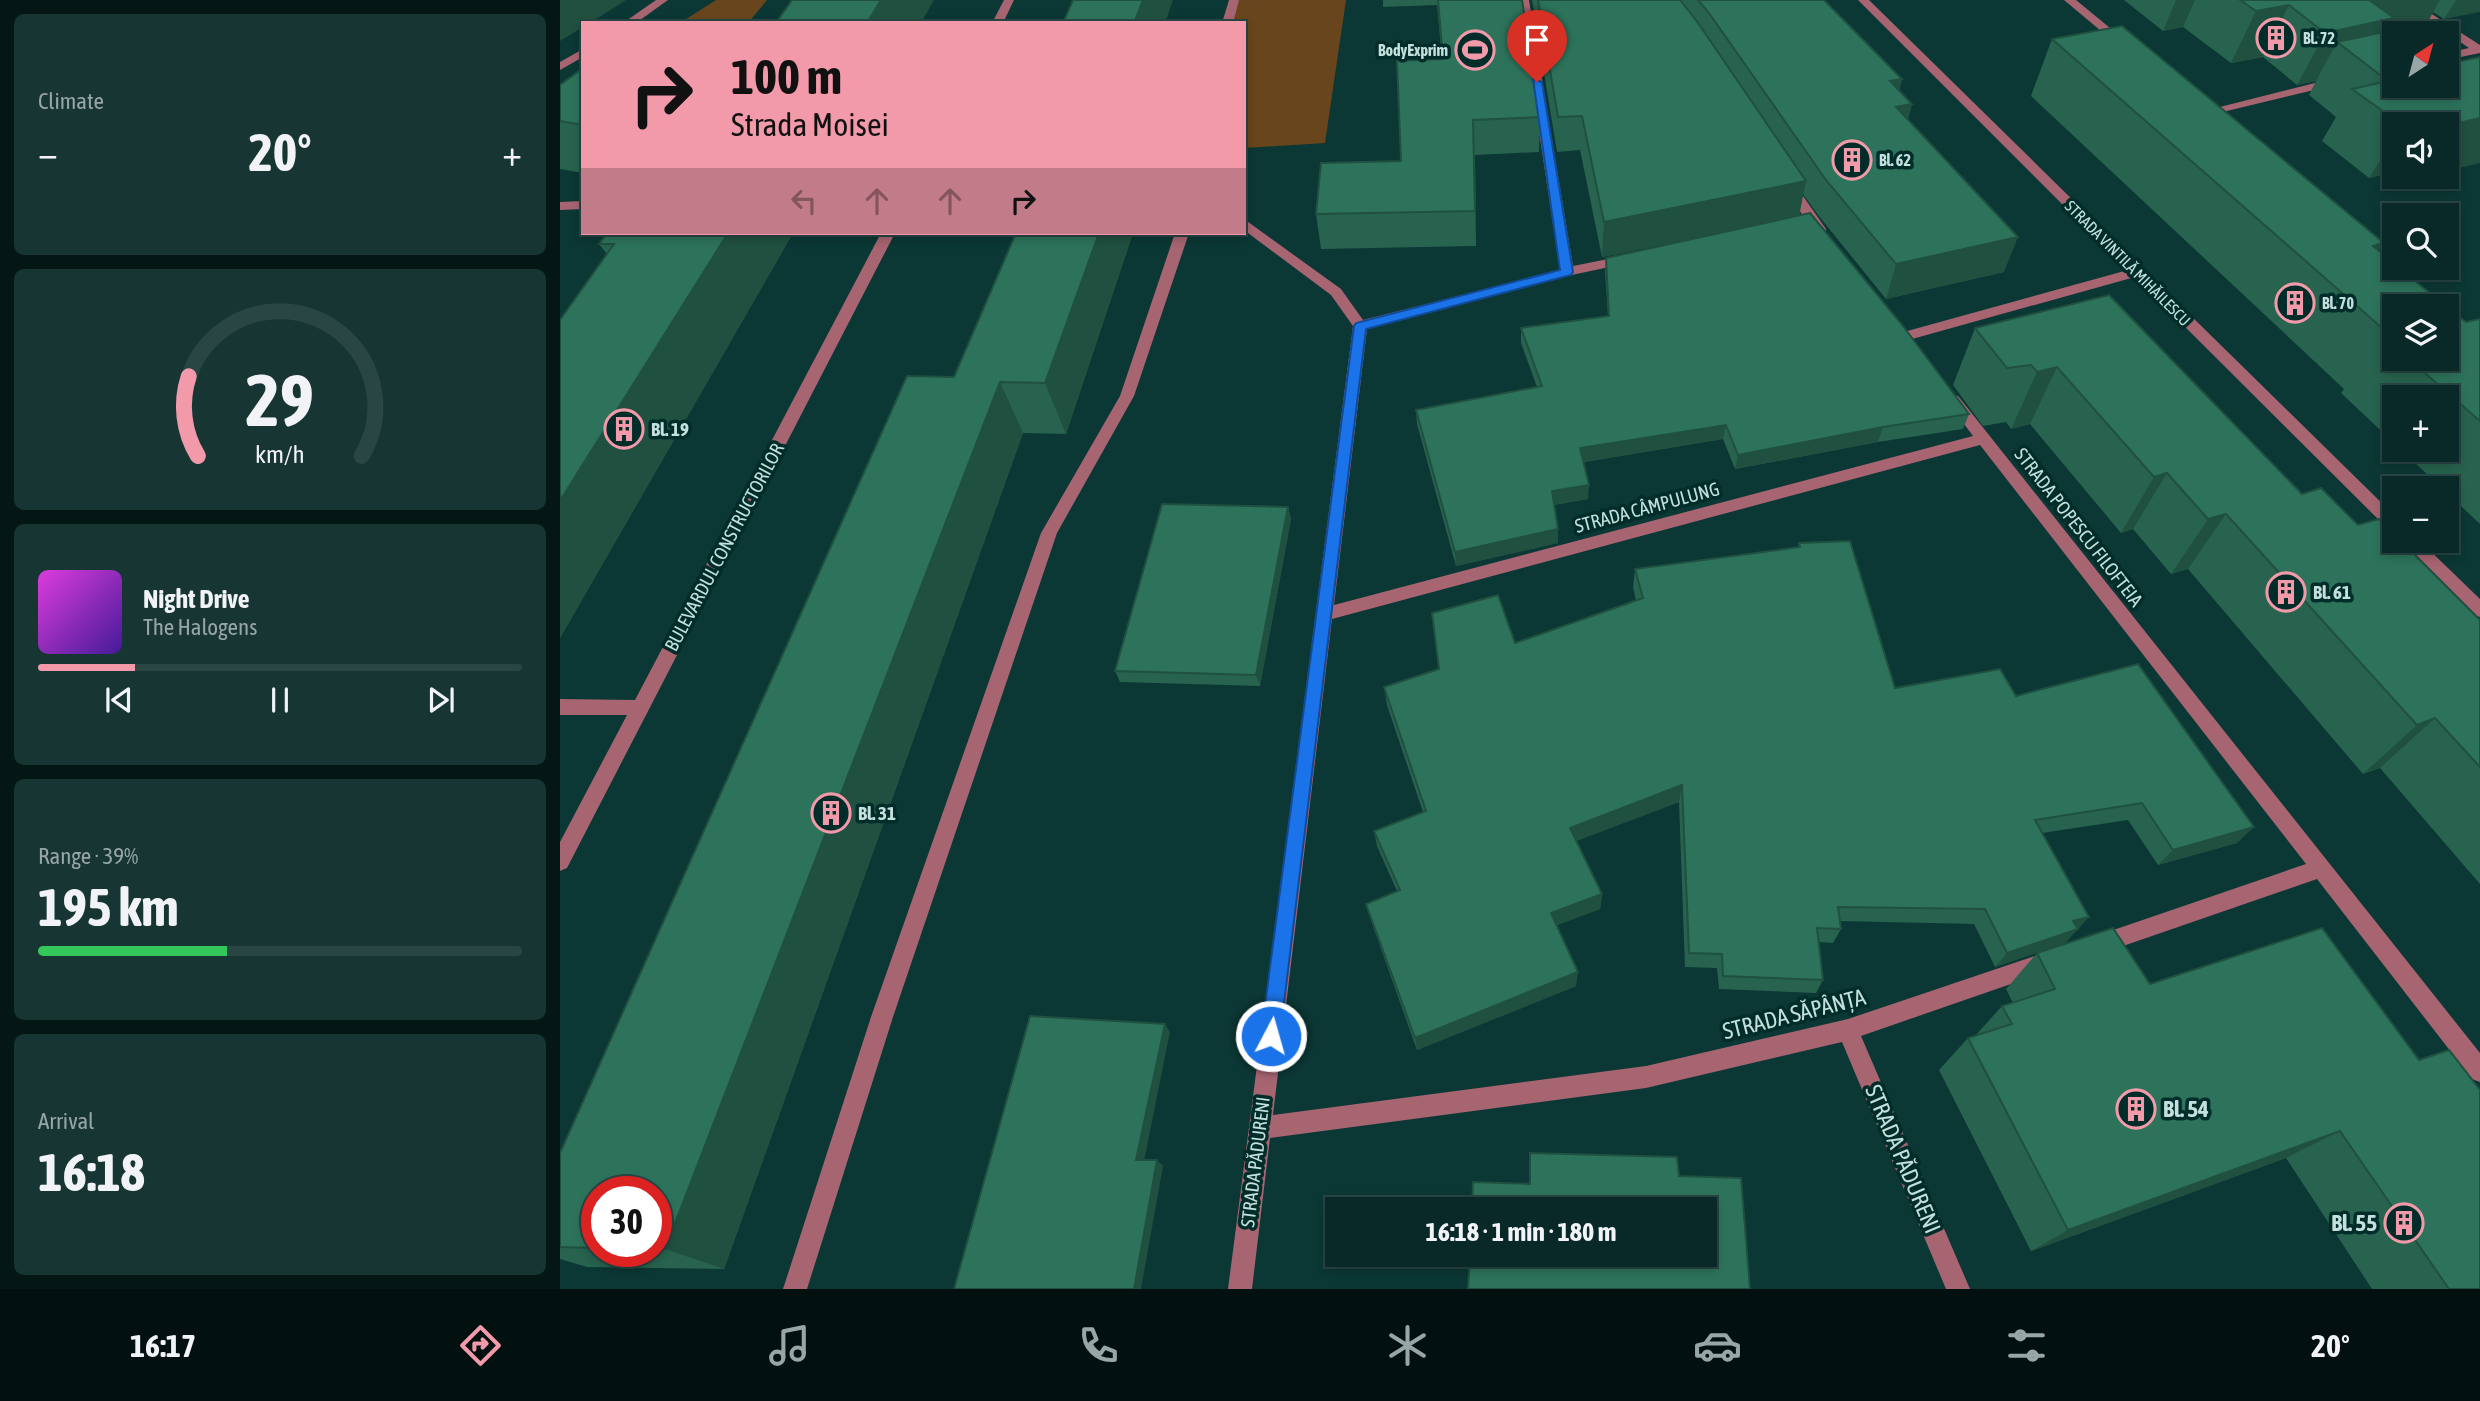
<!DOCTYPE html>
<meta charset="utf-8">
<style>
:root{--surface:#082927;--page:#163533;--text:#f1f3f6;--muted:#98a6a7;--line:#294544;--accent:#f39aaa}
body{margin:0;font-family:"Asap Condensed",sans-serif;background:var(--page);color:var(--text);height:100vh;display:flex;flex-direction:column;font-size:26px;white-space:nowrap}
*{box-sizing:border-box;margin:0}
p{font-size:23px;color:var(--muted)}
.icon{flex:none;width:38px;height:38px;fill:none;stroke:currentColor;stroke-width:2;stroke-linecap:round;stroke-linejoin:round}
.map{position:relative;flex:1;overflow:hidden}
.sheet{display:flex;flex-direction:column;gap:14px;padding:14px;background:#041715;width:560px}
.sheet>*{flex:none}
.banner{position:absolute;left:21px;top:21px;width:665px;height:214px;border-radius:0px;box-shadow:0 4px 10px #0003,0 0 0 2px var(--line);background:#f39aaa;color:#111;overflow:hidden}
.needle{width:46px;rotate:36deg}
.buttons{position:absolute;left:1822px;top:21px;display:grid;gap:14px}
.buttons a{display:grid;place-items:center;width:77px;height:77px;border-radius:0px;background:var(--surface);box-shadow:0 4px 10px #0003,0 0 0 2px var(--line);font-size:35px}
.speed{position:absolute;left:21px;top:1176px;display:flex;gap:14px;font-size:35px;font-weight:700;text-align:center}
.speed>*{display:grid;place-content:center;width:91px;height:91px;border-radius:50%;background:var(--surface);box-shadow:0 4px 10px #0003,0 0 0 2px var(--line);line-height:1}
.speed .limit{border:10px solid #d22;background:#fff;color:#111}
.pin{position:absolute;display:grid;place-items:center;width:60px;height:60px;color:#fff;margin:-72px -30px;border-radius:50% 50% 50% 0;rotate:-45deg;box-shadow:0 0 7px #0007}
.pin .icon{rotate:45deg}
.me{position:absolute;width:77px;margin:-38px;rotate:6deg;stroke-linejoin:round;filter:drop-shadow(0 0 5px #0008)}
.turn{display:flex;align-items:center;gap:24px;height:147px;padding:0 35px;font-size:32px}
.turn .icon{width:91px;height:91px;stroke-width:2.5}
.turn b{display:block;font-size:49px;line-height:60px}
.lanes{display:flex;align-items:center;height:66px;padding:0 35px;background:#0003;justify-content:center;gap:35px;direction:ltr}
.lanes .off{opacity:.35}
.big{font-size:52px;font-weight:700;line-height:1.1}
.sheet .tile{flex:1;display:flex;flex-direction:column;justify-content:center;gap:10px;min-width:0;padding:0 24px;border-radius:10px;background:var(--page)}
.sheet .dial{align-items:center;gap:0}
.dial svg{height:182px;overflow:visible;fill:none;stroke:var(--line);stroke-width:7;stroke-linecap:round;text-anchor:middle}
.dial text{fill:var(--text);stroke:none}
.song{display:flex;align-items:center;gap:21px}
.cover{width:84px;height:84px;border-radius:10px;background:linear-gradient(135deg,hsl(300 70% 55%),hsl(260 70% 35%))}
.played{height:7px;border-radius:4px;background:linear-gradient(90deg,var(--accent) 20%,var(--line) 20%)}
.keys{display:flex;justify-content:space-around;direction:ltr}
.heat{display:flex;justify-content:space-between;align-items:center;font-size:38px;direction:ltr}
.charge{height:10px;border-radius:5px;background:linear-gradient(90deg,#34c759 39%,var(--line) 0)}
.trip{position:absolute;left:765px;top:1197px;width:392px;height:70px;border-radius:0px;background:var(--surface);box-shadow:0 4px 10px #0003,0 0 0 2px var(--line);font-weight:700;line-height:70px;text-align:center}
.tab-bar{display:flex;height:112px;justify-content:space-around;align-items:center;background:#031010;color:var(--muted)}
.tab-bar .icon{width:49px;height:49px}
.tab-bar .active{color:var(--accent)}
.tab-bar b{font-size:32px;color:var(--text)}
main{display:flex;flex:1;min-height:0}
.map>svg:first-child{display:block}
.green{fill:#68451c}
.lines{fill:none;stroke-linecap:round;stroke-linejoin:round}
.minor{fill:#a76471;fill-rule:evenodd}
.wall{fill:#27634e;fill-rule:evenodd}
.shaded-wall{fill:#205040}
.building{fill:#2d735b;stroke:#205040;stroke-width:2}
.route{fill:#1a73e8;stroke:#114b97;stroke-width:2}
.labels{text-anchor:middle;stroke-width:7;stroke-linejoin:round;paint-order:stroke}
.far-poi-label{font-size:16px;font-weight:bold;fill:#c4e0dc;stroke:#002d2a;text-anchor:start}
.far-street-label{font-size:16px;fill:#c4e0dc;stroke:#002d2a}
.poi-label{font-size:19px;font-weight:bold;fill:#c4e0dc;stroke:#002d2a;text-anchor:start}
.street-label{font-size:19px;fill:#c4e0dc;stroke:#002d2a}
.near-street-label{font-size:23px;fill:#c4e0dc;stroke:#002d2a}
.near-poi-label{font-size:23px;font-weight:bold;fill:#c4e0dc;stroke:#002d2a;text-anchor:start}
</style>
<main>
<section class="sheet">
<div class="tile"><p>Climate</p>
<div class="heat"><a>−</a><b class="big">20°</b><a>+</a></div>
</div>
<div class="tile dial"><svg viewBox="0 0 100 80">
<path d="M14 69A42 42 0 1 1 86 69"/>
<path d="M14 69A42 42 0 0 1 10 34" stroke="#f39aaa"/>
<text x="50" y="56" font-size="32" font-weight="700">29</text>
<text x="50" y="72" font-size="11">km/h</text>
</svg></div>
<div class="tile">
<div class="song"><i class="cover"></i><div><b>Night Drive</b><p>The Halogens</p></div></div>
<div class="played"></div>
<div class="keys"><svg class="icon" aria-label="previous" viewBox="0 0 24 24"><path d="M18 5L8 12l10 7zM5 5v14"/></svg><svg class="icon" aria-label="pause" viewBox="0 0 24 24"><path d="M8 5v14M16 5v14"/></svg><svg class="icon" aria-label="next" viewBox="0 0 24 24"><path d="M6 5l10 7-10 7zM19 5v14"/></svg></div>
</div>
<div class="tile"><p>Range · 39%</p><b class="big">195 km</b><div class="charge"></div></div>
<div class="tile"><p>Arrival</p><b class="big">16:18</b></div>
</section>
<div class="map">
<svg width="1920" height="1289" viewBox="0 0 1920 1289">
<rect width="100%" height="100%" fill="#0b3734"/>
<g class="green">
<polygon points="156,0 207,0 188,23 120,23"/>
<polygon points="674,0 786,0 765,143 684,148 684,23 667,23"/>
</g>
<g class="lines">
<g class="minor">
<polygon points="96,0 108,0 76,23 63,23"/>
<polygon points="444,0 454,0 443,23 432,23"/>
<polygon points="669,0 679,0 673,23 662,23"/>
<polygon points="959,0 969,0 1013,266 1068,255 1075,259 1073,262 1007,276 807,329 774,605 1413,436 1386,400 1393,395 1398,396 1920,1053 1920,1082 1912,1079 1757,879 1537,955 1530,952 1527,945 1530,938 1746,864 1420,445 772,619 713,1115 1086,1066 1288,1019 1484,953 1491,956 1494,963 1491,970 1301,1036 1410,1289 1386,1289 1282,1042 1086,1088 710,1138 692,1289 668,1289 793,326 771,295 684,230 684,219 781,289 803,320 1000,270"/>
<polygon points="1298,0 1309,0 1834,515 1834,531 1828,529 1575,277 1345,341 1340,339 1340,333 1568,270"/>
<polygon points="1504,0 1516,0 1567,42 1567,46 1559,46"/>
<polygon points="1838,0 1850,0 1920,45 1920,53 1886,60 1886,53 1909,48"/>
<polygon points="23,49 23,57 0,70 0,62"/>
<polygon points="1775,78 1781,82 1779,84 1646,116 1640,112"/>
<polygon points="1229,182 1234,183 1266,229 1266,235 1256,235 1223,186"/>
<polygon points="23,201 23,209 0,210 0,202"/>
<polygon points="321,233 335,233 7,868 0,871 0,842 67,715 0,715 0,699 75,700"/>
<polygon points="615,233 629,233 574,396 497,533 333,1017 247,1289 223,1289 311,1017 481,533 560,396"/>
<polygon points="1842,541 1860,541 1920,599 1920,617 1914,615"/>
</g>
</g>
<g class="wall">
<polygon points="823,0 962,0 980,117 979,152 915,155 916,246 761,249 756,214 841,161 882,59 877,5 823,7"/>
<polygon points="972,0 1264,0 1342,79 1339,91 1352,104 1348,119 1444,272 1326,299 1258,215 1243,194 1239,216 1409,414 1403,429 1318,442 1175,469 1163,439 1024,462 1028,499 994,505 998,529 998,543 896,566 857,424 856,410 977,387 961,343 961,328 1048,316 1045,272 1046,258 1181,228 1042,257 1020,150 997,152"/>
<polygon points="1564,0 1920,0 1884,19 1873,12 1867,23 1847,27 1897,62 1920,57 1886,171 1886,124 1834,124 1834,172 1809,178 1762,141 1776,117 1749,95 1756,81 1737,85 1703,57 1671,63 1623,27 1603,31"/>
<polygon points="1492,39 1819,251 1834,306 1834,359 1886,359 1906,322 1920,319 1920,524 1886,492 1886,488 1882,488 1841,450 1886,450 1886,397 1834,397 1834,443 1781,393 1784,389 1471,96"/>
<polygon points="23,68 23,173 0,169 0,85"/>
<polygon points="47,233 233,233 0,638 47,254 39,244"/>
<path d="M456,233h117l-67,201 -43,-1 -299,836 -137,-2 -27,-8v-106l394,-776zM37,1192h59v59h-59z"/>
<polygon points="1549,295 1742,494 1798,525 1920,620 1920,884 1820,768 1803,774 1628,569 1611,574 1573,529 1561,533 1470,424 1451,429 1446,422 1423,426 1393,385 1415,328"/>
<polygon points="728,507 731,519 700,686 560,682 555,671"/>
<polygon points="1239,543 1335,688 1456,696 1677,843 1598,865 1568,820 1482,833 1529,917 1505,943 1435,967 1414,924 1280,921 1281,929 1273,943 1259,942 1263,980 1256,993 1159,989 1157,968 1125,967 1119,802 1016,841 1042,894 1040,909 996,925 1016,986 857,1050 810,918 806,904 837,891 817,846 814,831 863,812 827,705 824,687 879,669 872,613 955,643 1076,601 1073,587 1075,569 1238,547"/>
<polygon points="1762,928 1920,1289 1812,1289 1726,1158 1471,1251 1379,1070 1408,1038 1415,1036 1442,1006 1453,1003 1446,989 1477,953 1590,984"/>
</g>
<g class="shaded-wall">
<polygon points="0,0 66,0 30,23 23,23 23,27 0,41"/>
<polygon points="321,0 374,0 361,23 307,23"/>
<polygon points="583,0 613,0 605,23 574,23"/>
<polygon points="1616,0 1635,0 1623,27 1603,31"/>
<polygon points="1791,0 1880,0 1867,23 1777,42 1756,81 1737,85 1765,33"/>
<polygon points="1896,0 1920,0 1920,12 1884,19"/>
<polygon points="1729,5 1703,57 1671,63 1696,11"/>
<polygon points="1342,79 1333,114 1330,81"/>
<polygon points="1352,104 1342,139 1336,107"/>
<polygon points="1884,116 1879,124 1846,124"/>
<polygon points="1920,118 1920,163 1886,171 1886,136 1895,124"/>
<polygon points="1834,138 1834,172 1809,178"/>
<polygon points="1246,181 1239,216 1042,257 1044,222"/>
<polygon points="168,233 233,233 0,638 0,501"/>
<polygon points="539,233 573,233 506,434 485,383"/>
<polygon points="1458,237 1444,272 1326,299 1336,264"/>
<polygon points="1824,243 1787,298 1813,246"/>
<polygon points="1497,367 1470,424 1451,429 1477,372"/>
<polygon points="440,382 463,433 164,1269 105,1249"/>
<polygon points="1166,425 1163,439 1019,463 1020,448"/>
<polygon points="1323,427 1318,442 1175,469 1178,455"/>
<polygon points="1607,473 1573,529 1561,533 1594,477"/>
<polygon points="1029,485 1028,499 991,505 992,491"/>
<polygon points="728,507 731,519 700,686 696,675"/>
<polygon points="1666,514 1628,569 1611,574 1648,519"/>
<polygon points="998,529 998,543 896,566 895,552"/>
<polygon points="1875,718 1820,768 1803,774 1857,725"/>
<polygon points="1122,785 1119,802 1008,844 1010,828"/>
<polygon points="1694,827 1677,843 1598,865 1613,850"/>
<polygon points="1042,894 1040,909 990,928 991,913"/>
<polygon points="1529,917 1505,943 1435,967 1447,953 1513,921"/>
<polygon points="1018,972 1016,986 857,1050 855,1038"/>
<polygon points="605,1024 610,1032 583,1166 576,1160"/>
<polygon points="1780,1131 1726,1158 1471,1251 1508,1230"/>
<polygon points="597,1160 603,1166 581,1289 574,1289"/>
</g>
<g class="building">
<polygon points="232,0 321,0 307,23 216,23"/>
<polygon points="513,0 583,0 574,23 503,23"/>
<polygon points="878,0 962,0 980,117 913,120 915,211 756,214 761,163 841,161 837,61 883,59"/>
<polygon points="978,0 1120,0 1136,20 1246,181 1044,222 1022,116 998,117"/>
<polygon points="1138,0 1264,0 1342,79 1330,81 1352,104 1336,107 1458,237 1336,264 1266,180 1149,13"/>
<polygon points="1680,0 1809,0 1834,18 1765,33 1729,5 1696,11"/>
<polygon points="1562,26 1824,243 1813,246 1834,263 1834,268 1839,268 1886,306 1834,306 1834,346 1823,336 1829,334 1492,39"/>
<polygon points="1847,27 1856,33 1834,33 1834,86 1886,86 1886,55 1897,62 1920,57 1920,118 1895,124 1884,116 1846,124 1841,124 1792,89 1828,81 1777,42"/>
<polygon points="23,68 23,125 0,121 0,85"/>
<polygon points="1250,213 1343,326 1409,414 1323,427 1178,455 1166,425 1020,448 1029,485 992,491 998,529 895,552 856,410 982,386 961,328 1049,316 1046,258"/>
<polygon points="47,233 168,233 0,501 0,320 54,244 39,244"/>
<polygon points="456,233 539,233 485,383 440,382 105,1249 96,1249 96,1192 37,1192 37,1248 0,1247 0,1153 347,376 394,377"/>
<polygon points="1549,295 1742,494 1761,488 1798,525 1819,519 1834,534 1834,541 1841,541 1920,620 1920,767 1875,718 1857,725 1666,514 1648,519 1607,473 1594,477 1497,367 1477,372 1471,365 1447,368 1415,328"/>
<polygon points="1886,306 1906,322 1920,319 1920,421 1849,359 1886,359"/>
<polygon points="602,504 728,507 696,675 555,671"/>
<polygon points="1290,541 1335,688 1440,669 1456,696 1578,664 1694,827 1613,850 1582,803 1475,820 1529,917 1513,921 1518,929 1447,953 1425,909 1278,907 1281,929 1257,928 1263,980 1163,976 1162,954 1129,953 1122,785 1010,828 1042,894 991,913 1018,972 855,1038 806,904 840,890 814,831 866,811 824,687 879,669 872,613 938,595 955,643 1083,598 1075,569 1240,547 1239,543"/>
<polygon points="1553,928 1590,984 1762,928 1859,1060 1889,1050 1920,1090 1920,1289 1889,1289 1780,1131 1508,1230 1408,1038 1452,1024 1442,1006 1495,989 1477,953"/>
<polygon points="470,1016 605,1024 576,1160 597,1160 574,1289 394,1289"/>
<polygon points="970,1153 1117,1157 1119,1176 1181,1178 1190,1289 908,1289 910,1255 1144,1255 1144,1209 912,1209 913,1182 970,1184"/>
</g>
<polygon class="route" points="973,79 982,82 1013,272 1011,275 806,329 720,1036 718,1043 711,1046 704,1043 701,1036 794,326 796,323 1000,270"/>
<defs>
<g id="building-ring" transform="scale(2.0125)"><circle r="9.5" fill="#002d2a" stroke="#f39aaa" stroke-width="1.5"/><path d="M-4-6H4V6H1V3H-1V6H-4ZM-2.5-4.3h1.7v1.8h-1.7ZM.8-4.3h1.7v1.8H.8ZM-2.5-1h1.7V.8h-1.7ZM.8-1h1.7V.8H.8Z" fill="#f39aaa"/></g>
<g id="stadium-ring" transform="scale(2.0125)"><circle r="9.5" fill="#002d2a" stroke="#f39aaa" stroke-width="1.5"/><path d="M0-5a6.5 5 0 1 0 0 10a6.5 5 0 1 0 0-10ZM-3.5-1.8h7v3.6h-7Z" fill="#f39aaa"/></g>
</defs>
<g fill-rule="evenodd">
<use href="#building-ring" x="1716" y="38"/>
<use href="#stadium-ring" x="915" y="50"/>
<use href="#building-ring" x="1292" y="160"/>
<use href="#building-ring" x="1735" y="303"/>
<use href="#building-ring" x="64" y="429"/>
<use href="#building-ring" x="1726" y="592"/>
<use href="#building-ring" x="271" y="813"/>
<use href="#building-ring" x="1576" y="1109"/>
<use href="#building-ring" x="1844" y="1223"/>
</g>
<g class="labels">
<g class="far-poi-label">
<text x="1743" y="44">Bl. 72</text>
<text x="888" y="56" text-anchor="end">BodyExprim</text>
<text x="1319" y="166">Bl. 62</text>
<text x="1762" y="309">Bl. 70</text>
</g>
<g class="far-street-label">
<text transform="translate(1568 263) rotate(45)" y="6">STRADA VINTILĂ MIHĂILESCU</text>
</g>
<g class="poi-label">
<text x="91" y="436">Bl. 19</text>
<text x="1753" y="599">Bl. 61</text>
<text x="298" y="820">Bl. 31</text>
</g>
<g class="street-label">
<text transform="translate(1087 507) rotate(-15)" y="7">STRADA CÂMPULUNG</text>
<text transform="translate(1519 527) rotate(52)" y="7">STRADA POPESCU FILOFTEIA</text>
<text transform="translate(164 547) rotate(-62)" y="7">BULEVARDUL CONSTRUCTORILOR</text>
<text transform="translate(695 1162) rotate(-83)" y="7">STRADA PĂDURENI</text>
</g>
<g class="near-street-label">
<text transform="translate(1234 1014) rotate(-14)" y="8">STRADA SĂPÂNȚA</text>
<text transform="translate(1343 1159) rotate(67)" y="8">STRADA PĂDURENI</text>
</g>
<g class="near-poi-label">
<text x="1603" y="1117">Bl. 54</text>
<text x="1817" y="1231" text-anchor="end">Bl. 55</text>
</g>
</g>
</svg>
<div class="buttons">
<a><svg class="needle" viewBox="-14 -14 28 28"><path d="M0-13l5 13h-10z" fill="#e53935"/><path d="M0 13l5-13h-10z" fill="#98a6a7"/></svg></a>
<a><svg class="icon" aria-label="sound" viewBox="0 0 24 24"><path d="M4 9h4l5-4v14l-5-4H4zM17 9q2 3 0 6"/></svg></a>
<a><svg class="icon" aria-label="search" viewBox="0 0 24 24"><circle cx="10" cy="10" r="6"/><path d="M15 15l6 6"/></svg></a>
<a><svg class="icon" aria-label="layers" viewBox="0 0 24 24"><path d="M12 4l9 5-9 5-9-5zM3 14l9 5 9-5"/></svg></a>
<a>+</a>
<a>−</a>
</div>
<div class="speed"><div class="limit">30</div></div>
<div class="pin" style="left:977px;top:82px;background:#d93025"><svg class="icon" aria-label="arrive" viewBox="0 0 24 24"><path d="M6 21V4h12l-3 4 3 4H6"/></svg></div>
<svg class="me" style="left:711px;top:1036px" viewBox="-20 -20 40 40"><circle r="17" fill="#1a73e8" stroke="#fff" stroke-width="3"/><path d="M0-11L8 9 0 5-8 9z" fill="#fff"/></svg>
<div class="trip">16:18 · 1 min · 180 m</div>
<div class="banner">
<div class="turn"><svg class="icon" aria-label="right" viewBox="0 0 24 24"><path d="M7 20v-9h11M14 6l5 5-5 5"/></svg><div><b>100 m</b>Strada Moisei</div></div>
<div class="lanes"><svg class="icon off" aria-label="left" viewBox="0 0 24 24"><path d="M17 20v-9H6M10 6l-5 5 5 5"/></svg><svg class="icon off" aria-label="ahead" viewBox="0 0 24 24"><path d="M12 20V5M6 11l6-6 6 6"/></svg><svg class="icon off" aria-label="ahead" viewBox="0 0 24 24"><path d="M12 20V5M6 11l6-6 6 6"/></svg><svg class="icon" aria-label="right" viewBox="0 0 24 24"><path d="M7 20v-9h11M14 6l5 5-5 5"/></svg></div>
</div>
</div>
</main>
<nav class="tab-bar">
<b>16:17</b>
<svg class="icon active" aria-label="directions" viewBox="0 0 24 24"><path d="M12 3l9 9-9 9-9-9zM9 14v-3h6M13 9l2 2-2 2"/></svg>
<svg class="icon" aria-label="music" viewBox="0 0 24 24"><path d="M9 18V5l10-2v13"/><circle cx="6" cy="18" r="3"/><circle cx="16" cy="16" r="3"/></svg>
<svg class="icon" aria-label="phone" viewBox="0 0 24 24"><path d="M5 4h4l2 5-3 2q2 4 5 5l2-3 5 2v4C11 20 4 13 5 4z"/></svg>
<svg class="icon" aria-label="climate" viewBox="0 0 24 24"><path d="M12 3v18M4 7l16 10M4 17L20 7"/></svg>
<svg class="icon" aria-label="car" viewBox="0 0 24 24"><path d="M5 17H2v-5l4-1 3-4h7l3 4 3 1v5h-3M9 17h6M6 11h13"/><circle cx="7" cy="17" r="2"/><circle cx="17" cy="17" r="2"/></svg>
<svg class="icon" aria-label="filters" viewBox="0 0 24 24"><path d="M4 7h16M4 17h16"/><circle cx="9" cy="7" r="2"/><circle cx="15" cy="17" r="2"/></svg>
<b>20°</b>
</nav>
